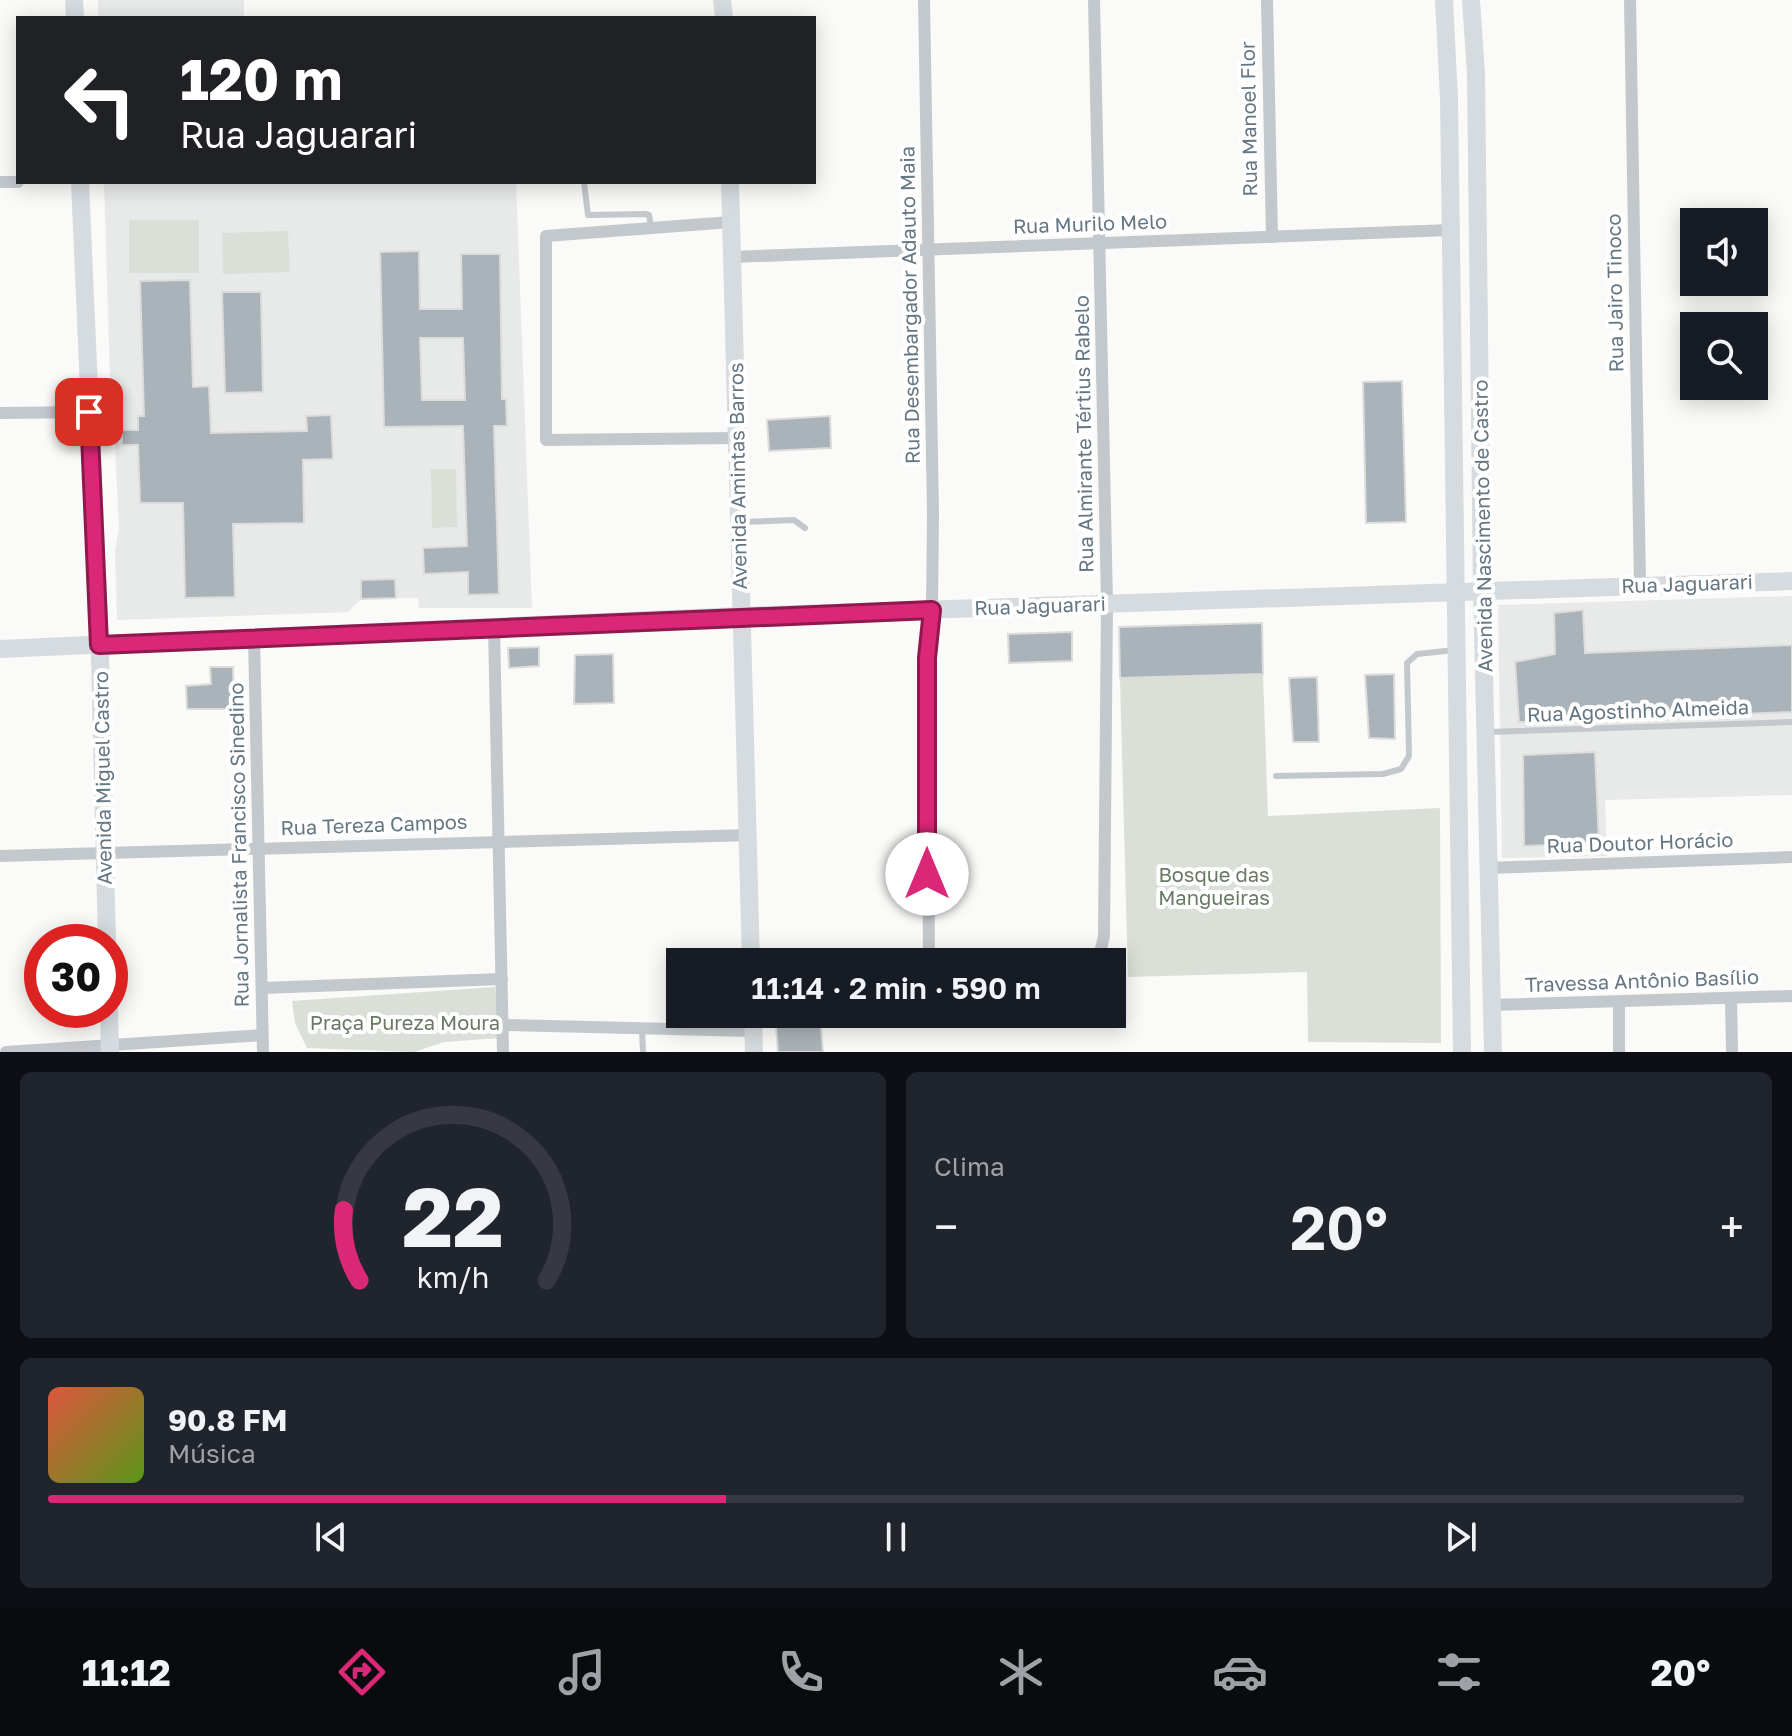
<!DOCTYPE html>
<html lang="pt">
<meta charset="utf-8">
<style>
:root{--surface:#171b24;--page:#20242c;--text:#f1f3f6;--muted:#9ea1a6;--line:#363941;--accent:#db2777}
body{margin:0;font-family:"Golos Text",sans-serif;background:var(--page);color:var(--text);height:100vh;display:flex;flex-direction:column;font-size:30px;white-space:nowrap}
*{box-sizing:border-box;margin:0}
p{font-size:26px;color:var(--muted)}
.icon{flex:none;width:44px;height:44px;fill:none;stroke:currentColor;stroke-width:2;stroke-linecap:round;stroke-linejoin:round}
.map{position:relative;height:1052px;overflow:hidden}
.details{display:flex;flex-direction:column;gap:20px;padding:20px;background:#0d0f14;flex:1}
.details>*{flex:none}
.top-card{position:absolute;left:16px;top:16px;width:800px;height:168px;border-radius:0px;box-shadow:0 4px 20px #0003;background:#202124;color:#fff;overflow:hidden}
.controls{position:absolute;left:1680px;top:208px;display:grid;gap:16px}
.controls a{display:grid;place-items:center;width:88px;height:88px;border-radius:0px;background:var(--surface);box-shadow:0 4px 20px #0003;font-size:40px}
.speed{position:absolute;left:24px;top:924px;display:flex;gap:16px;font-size:40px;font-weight:700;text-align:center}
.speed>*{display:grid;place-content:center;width:104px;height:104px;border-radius:50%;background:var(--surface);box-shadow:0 4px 20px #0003;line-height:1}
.speed .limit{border:12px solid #d22;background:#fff;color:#111}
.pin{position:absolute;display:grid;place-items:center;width:68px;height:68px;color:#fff;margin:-34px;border-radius:16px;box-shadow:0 4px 12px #0006}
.me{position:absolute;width:88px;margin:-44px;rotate:0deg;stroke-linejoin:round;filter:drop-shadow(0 0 6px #0008)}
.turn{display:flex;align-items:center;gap:28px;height:168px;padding:0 32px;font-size:36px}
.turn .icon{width:104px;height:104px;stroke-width:2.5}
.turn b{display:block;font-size:56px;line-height:68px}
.big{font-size:60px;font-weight:600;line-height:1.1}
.details .tile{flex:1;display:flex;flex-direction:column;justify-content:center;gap:12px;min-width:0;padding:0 28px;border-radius:12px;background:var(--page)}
.details .dial{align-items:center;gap:0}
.dial svg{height:208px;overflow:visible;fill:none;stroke:var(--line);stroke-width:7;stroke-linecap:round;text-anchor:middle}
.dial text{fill:var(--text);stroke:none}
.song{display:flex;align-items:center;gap:24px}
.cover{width:96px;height:96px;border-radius:12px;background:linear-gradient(135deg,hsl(10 70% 55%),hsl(90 70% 35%))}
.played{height:8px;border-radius:4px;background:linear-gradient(90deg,var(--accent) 40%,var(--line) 40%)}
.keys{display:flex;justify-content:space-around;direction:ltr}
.heat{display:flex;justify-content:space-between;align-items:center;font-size:44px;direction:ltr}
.details .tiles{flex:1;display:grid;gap:20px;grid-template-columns:1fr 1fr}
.tile:last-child{grid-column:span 2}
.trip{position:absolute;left:666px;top:948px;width:460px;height:80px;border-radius:0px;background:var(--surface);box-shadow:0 4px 20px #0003;font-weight:600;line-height:80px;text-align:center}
.tab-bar{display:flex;height:128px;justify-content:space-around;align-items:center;background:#090b0e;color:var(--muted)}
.tab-bar .icon{width:56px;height:56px}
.tab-bar .selected{color:var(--accent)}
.tab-bar b{font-size:36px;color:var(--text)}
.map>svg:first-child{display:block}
.built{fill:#e8e9e9}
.green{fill:#dadfd7}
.building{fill:#aab3b9;stroke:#dcdcda;stroke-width:2;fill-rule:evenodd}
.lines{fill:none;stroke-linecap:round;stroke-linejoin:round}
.lane{stroke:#c3c8cc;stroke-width:6}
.street{stroke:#c3c8cc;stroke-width:12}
.secondary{stroke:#d6dbdf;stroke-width:18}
.route-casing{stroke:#8e194d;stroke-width:20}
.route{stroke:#db2777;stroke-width:14}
.labels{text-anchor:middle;stroke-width:8;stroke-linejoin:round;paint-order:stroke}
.street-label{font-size:20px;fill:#657683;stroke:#fff}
.park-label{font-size:20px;fill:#687a64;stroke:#fff}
</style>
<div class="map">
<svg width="1792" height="1052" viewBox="0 0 1792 1052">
<rect width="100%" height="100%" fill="#fafaf8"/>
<g class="built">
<rect x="98" y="0" width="146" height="18"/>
<polygon points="104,182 516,182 532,608 419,608 418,598 396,598 361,599 348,612 117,620 115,552 119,527 115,444 112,444"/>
<polygon points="1792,596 1792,795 1605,800 1607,856 1502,858 1498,605"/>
</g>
<g class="green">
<rect x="129" y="220" width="70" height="53"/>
<polygon points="288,231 290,272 223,274 222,233"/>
<polygon points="431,469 456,469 457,527 432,528"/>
<polygon points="1263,674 1268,816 1440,808 1441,1043 1308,1042 1307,972 1128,977 1120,678"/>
<polygon points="495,987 499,1038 444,1042 414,1052 307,1048 295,1023 292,1001"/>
</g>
<g class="building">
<path d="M419,251l1,58h42l-1,-55h39l2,145h4l1,27h-13l5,168 -31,1v-23l-44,2 -1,-26 44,-2 -4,-120 -79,1 -4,-175zM420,338h43l2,62h-43z"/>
<polygon points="190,280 193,387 209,386 211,433 307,431 306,416 331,415 333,459 303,460 304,523 233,524 235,597 185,598 183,503 140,503 138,445 122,445 122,430 138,430 138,416 144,416 140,281"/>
<polygon points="222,292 261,292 263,392 225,393"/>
<polygon points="1402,381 1406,522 1366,523 1363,382"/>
<polygon points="830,416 831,448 769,451 767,420"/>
<polygon points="395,579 396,598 361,599 361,580"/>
<polygon points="1583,610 1585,653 1792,645 1792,712 1519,722 1515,662 1555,654 1554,613"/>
<polygon points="1262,623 1263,674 1120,678 1119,627"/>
<polygon points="1072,632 1072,661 1009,663 1008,634"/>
<polygon points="539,647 539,666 509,668 508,648"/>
<polygon points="613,654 614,703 574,704 575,655"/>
<polygon points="210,667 233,667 234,709 187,709 186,686 211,684"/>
<polygon points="1394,674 1395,739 1369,738 1365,675"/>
<polygon points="1317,677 1319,742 1293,742 1289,678"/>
<polygon points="1595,752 1599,843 1524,846 1523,755"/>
<polygon points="775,1014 820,1014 823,1052 778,1052"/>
</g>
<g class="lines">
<g class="lane">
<polyline points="584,182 588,215 645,214 649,215 651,227"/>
<polyline points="741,522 794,520 805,528"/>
<polyline points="1488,732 1792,722"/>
<polyline points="1276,776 1383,774 1401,769 1409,756 1407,663 1417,654 1455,650"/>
<polyline points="642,1029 643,1052"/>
</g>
<g class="street">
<polyline points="924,0 933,513 932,610 927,658 929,962"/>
<polyline points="1094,0 1107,603 1104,936 1098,962"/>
<polyline points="1267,0 1272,237"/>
<polyline points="1630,0 1640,585"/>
<polyline points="0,182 18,182"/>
<polyline points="731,222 546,236 546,440 738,438"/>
<polyline points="732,257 1450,230"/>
<polyline points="0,413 89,412"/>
<polyline points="494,627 503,1052"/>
<polyline points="254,638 263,1052"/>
<polyline points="0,856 750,835"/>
<polyline points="1488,868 1792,857"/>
<polyline points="263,988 502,979"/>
<polyline points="1731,998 1732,1052"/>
<polyline points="1619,1003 1619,1052"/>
<polyline points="1493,1005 1792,996"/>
<polyline points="503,1025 753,1031"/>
<polyline points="6,1052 262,1035"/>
</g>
<g class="secondary">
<polyline points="74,0 75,18"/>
<polyline points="722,0 724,18"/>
<polyline points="1444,0 1449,98 1462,1052"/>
<polyline points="1471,0 1476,74 1482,590 1493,1052"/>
<polyline points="80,182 99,619 107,942"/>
<polyline points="730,182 751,962"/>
<polyline points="0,649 741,616 1792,581"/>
<polyline points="109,1010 110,1052"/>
<polyline points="753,1014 754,1052"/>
</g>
</g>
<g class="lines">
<g class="route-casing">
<polyline id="route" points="89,412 99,645 932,610 927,658 927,874"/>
</g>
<use href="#route" class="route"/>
</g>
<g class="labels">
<g class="street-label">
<text transform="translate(1249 119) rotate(-91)" y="7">Rua Manoel Flor</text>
<text transform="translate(1090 224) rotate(-2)" y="7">Rua Murilo Melo</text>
<text transform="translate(1615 293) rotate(-91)" y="7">Rua Jairo Tinoco</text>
<text transform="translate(910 305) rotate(-91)" y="7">Rua Desembargador Adauto Maia</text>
<text transform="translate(1084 434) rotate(-91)" y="7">Rua Almirante Tértius Rabelo</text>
<text transform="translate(738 476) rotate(-91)" y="7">Avenida Amintas Barros</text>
<text transform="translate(1483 526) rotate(-91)" y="7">Avenida Nascimento de Castro</text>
<text transform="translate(1687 584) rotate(-2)" y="7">Rua Jaguarari</text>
<text transform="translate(1040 606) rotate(-2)" y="7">Rua Jaguarari</text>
<text transform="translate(1638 711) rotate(-2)" y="7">Rua Agostinho Almeida</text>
<text transform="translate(103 778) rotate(-91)" y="7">Avenida Miguel Castro</text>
<text transform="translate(374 825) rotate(-2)" y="7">Rua Tereza Campos</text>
<text transform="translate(1640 843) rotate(-2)" y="7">Rua Doutor Horácio</text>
<text transform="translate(239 845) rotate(-91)" y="7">Rua Jornalista Francisco Sinedino</text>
<text transform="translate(1642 981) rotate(-2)" y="7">Travessa Antônio Basílio</text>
</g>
<g class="park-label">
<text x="1214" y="882">Bosque das<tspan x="1214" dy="23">Mangueiras</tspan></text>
<text x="405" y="1030">Praça Pureza Moura</text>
</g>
</g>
</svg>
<div class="controls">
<a><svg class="icon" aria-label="sound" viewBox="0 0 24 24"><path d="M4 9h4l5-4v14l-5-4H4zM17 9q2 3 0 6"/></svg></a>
<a><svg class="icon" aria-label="search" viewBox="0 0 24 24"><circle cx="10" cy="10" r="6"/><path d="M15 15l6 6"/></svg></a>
</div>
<div class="speed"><div class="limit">30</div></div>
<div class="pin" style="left:89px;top:412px;background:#d93025"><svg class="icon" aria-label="arrive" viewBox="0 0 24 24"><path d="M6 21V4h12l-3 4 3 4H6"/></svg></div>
<svg class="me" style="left:927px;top:874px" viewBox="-20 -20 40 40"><circle r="19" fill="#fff"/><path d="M0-13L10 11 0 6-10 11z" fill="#db2777"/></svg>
<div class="trip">11:14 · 2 min · 590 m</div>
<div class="top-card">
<div class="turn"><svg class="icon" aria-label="left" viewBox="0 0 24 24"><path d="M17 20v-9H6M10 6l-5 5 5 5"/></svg><div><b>120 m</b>Rua Jaguarari</div></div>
</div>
</div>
<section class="details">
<div class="tiles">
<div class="tile dial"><svg viewBox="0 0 100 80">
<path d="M14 69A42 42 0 1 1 86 69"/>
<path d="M14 69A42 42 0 0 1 8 42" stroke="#db2777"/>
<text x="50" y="56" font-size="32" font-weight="700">22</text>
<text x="50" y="72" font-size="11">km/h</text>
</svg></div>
<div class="tile"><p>Clima</p>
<div class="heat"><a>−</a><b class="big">20°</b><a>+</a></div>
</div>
<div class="tile">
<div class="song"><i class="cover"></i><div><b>90.8 FM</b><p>Música</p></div></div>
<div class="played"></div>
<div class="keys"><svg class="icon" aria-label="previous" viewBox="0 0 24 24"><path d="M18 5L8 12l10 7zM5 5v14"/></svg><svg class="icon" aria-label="pause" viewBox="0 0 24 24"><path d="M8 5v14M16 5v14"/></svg><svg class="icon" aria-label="next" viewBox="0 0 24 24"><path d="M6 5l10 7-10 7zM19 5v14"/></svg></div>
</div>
</div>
</section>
<nav class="tab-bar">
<b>11:12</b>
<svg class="icon selected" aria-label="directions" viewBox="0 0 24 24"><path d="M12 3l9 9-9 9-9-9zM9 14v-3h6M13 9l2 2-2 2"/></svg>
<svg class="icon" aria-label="music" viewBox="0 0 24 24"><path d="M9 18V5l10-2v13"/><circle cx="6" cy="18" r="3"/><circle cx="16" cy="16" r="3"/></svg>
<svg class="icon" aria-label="phone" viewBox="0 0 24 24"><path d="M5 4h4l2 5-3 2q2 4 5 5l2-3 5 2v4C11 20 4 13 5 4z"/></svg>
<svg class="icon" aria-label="climate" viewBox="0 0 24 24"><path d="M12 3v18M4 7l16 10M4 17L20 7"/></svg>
<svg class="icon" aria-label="car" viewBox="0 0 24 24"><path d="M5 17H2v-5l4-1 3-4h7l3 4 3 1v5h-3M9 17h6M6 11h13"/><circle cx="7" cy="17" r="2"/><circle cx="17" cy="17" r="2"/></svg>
<svg class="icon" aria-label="filters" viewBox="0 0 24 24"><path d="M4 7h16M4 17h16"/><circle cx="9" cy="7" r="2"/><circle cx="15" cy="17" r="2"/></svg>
<b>20°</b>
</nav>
